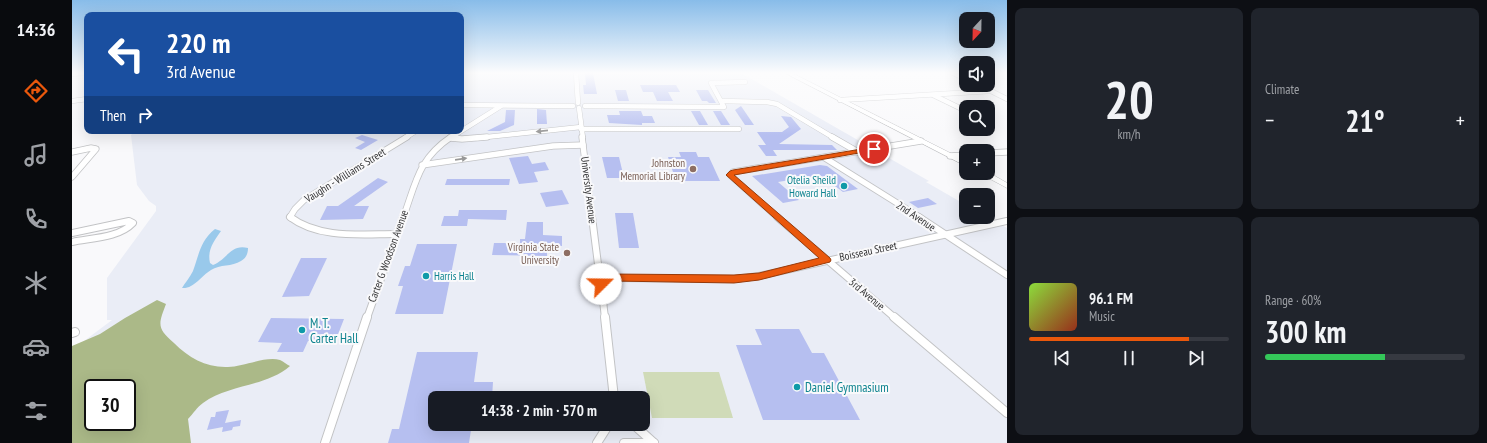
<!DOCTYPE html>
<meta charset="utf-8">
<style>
:root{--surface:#171b24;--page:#20242c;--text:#f1f3f6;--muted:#9ea1a6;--line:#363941;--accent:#ea580c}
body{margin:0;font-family:"PT Sans Narrow",sans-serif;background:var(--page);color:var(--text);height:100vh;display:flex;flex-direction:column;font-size:15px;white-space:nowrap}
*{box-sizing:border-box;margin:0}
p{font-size:13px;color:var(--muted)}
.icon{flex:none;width:22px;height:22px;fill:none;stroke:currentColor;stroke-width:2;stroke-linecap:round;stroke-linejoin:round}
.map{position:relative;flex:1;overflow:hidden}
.drawer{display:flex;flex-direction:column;gap:8px;padding:8px;background:#0d0f14;width:480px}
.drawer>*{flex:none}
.hud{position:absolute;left:12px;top:12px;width:380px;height:122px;border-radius:8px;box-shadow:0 4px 16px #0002;background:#1a4fa0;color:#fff;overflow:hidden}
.needle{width:26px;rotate:202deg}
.buttons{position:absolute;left:887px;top:12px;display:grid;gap:8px}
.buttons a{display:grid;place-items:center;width:36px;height:36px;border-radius:8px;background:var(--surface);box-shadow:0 4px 16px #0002;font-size:20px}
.speed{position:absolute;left:12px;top:379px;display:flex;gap:8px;font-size:20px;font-weight:700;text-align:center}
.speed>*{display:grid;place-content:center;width:52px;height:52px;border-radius:50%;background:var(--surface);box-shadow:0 4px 16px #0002;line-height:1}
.speed .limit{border:2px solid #111;border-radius:6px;background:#fff;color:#111}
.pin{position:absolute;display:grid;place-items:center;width:34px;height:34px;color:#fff;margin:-17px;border:2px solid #fff;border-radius:50%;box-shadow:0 1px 4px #0007}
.me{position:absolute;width:44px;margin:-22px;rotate:68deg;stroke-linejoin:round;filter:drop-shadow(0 0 3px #0008)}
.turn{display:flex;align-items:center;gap:14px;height:84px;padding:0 16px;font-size:18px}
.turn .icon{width:52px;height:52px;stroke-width:2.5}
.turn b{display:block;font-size:28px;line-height:34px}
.then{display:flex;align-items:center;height:38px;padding:0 16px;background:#0003;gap:8px;font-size:15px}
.big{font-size:30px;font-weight:700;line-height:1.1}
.drawer .tile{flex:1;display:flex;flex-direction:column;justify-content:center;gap:6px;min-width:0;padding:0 14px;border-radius:8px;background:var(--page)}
.drawer .dial{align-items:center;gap:0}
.dial b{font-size:52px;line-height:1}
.song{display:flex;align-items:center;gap:12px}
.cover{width:48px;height:48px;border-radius:6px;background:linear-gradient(135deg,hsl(90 70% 55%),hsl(10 70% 35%))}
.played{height:4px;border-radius:2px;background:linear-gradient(90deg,var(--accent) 80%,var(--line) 80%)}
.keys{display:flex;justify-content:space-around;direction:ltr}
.heat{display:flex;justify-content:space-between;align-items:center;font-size:22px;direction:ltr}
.charge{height:6px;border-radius:3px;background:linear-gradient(90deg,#34c759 60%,var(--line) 0)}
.drawer .tiles{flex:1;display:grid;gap:8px;grid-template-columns:repeat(2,1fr)}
.trip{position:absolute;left:356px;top:391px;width:222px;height:40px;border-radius:8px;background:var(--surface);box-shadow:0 4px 16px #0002;font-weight:700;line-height:40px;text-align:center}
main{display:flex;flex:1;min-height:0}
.tabs{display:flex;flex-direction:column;width:72px;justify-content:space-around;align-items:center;background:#090b0e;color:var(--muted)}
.tabs .icon{width:28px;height:28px}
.tabs .on{color:var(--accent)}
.tabs b{font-size:18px;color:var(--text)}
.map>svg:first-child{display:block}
.built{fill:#eaedf6;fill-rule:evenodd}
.green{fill:#d0dbb8}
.forest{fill:#abb988;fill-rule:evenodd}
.water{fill:#99c9eb}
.building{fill:#b6bff0}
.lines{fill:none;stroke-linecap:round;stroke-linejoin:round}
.street-far3-casing{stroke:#c2c3c5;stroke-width:5.5}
.street-far2-casing{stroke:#c2c3c5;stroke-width:7}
.street-far1-casing{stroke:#c2c3c5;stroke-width:8}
.street-casing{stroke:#c2c3c5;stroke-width:10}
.secondary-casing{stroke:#c2c3c5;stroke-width:1}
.street-far3{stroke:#fff;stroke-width:4.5}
.street-far2{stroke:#fff;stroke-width:5.5}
.street-far1{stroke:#fff;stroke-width:6}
.street{stroke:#fff;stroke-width:8}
.secondary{fill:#fff;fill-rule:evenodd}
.oneway{fill:#989898}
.route{fill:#ea580c;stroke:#983908}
.education-dot{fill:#8d6e63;stroke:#f9f9fb;stroke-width:1.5}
.culture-dot{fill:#0f9aa8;stroke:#f9f9fb;stroke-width:1.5}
.labels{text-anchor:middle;stroke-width:4;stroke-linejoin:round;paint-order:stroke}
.education-label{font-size:11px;fill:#785e54;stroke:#f9f9fb;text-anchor:end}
.street-label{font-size:11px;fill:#313132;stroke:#f9f9fb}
.culture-label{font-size:11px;fill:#0d838f;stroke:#f9f9fb;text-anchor:end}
.near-culture-label{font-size:13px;fill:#0d838f;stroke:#f9f9fb;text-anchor:start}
</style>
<main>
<nav class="tabs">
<b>14:36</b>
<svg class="icon on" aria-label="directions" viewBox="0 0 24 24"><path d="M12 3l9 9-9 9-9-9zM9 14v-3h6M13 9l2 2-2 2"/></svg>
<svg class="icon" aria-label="music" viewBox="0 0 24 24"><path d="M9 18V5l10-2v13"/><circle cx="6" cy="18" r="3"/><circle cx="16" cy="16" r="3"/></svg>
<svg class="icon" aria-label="phone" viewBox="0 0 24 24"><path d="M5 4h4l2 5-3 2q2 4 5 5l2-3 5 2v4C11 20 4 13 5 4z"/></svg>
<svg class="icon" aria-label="climate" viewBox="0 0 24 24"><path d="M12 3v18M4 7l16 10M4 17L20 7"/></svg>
<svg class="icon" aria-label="car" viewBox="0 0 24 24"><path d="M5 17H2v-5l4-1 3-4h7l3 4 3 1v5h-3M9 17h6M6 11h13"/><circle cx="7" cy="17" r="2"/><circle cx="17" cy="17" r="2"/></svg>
<svg class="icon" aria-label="filters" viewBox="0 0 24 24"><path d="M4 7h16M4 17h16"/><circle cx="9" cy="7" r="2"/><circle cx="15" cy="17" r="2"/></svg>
</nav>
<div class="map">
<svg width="935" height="443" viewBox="0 0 935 443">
<rect width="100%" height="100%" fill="#f9f9fb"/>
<path class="built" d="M389,73h280l188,108 -3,1 40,23v12h22l19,11v215h-935v-93l40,-30h-5v-42l49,-67v-5l-7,-5 -12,-16 -6,-50 4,-4h326zM21,388h34v34h-34zM363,398h208v26h-208z"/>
<polygon class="green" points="571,372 647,372 661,418 580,418"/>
<path class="forest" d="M85,300l9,4c-8,21 -9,24 8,39 15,15 33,25 54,24 15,0 37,-11 52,-7 3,1 7,5 10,6 -24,21 -61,18 -87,37 -6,4 -10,11 -15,16l3,24h-119v-97l28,-12 25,-16zM21,388h34v34h-34z"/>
<path class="water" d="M143,229l6,2c-7,10 -14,19 -11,32l3,2c15,-6 17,-21 35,-17 0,6 -2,10 -7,13 -9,6 -21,3 -30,9 -10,6 -17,19 -29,18 3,-5 8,-11 11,-17 6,-16 7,-30 22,-42z"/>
<g class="building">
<polygon points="513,73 521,73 525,94 512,94 511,85 514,85"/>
<polygon points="568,85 604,85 608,92 596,92 601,101 585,101 581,92 571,92"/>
<polygon points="543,90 554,90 557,101 546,101"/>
<polygon points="624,90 636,90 644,103 637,103 635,101 630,101"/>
<polygon points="669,106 682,125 673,125 663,110"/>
<polygon points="465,109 474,110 475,124 465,124"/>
<polygon points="434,110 443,110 442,125 428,131 415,131 433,122"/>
<polygon points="547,111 569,111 571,116 580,116 583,123 570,123 570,125 537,123 535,115 548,115"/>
<polygon points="619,111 628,111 636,125 627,125"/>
<polygon points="641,111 649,111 658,125 649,125"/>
<polygon points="709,116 719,117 729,129 707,144 760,145 765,150 701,150 705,156 694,156 686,145 694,145 685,132 710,132 717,127"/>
<polygon points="290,135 306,140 289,150 283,148 293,142 283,138"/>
<polygon points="607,152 624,152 626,157 637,157 648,181 604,181 596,157 609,157"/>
<polygon points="456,156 460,164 473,162 477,170 462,172 466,182 447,184 437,158"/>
<polygon points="530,157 547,157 552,178 535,178"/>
<polygon points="748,165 755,166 786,189 771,192 748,175 706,182 727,200 711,203 680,176"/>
<polygon points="306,178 316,182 282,206 297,206 291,219 248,220 255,206 266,206"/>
<polygon points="375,179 438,179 437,185 373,185"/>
<polygon points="490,190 497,204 474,207 468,193"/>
<polygon points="856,198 865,204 846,208 837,202"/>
<polygon points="387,210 435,210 434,220 396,219 395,226 369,226 372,216 386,216"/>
<polygon points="543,213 561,213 567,248 547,248"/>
<polygon points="455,222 471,222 471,235 490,236 490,246 475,246 475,256 420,255 422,243 448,243 448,239 453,239"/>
<polygon points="345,244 385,244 371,314 323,314 331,286 326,286 333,266 338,266"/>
<polygon points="229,258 255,258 237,296 210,297"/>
<polygon points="199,318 272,319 263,342 236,341 231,352 205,352 210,343 186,342"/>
<polygon points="683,329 727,329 740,353 752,353 788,420 691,420 664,345 690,345"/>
<polygon points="345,352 406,352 402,382 421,382 420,398 363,398 363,424 418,424 417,430 399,430 397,443 316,443 320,429 327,429"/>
<polygon points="157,410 153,423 169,420 168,426 161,427 160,430 150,432 151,427 135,430 139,417 143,417 144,412"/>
</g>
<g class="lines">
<g class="street-far3-casing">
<g id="street-far3">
<polyline points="504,73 506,103"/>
<polyline points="881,73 894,79"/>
<polyline points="0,74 10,73"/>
<polyline points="907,85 935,99"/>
<polyline points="861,95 894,111"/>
<polyline points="768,100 919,91"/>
<polyline points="0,101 15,99"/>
<polyline points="650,101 695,102 705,104 762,138"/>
<polyline points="389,105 501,106"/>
<polyline points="513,106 652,107 639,83 673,82"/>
<polyline points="507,108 511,138"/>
<polyline points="509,129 667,129"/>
<polyline points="333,138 344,131"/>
<polyline points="378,138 429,106"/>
<polyline points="405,138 509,127"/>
</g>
</g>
<g class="street-far2-casing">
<g id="street-far2">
<polyline points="510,137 520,218"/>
<polyline points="760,137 786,152"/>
<polyline points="378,138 390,139 415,137"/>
<polyline points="0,152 19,148 24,149 0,177"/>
<polyline points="916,153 935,152"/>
<polyline points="878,156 894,155"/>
<polyline points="753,158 849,218"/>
<polyline points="350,165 481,146 511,145"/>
<polyline points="219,218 218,217 223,209 232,200 335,137"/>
<path d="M331,218c13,-35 15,-59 48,-81"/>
<polyline points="706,218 658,175 661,172 849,141"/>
</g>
</g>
<g class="street-far1-casing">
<g id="street-far1">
<path d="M218,217c29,22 71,17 106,17"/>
<polyline points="520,217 527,272"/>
<polyline points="705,217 823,318"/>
<polyline points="847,217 935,275"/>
<path d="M0,233l57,-12 4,2c-14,15 -42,15 -61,19"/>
<path d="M527,272l9,4 1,4c-5,5 -10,5 -16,2l-2,-6 2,-3z"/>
<polyline points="537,278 662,279 687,276 935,221"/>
<polyline points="529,284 533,318"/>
<polyline points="295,318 331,217"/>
</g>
</g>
<g class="street-casing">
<g id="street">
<polyline points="533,317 542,398"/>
<polyline points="822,317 935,413"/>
<polyline points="0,333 3,332"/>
<polyline points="561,424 582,443"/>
<polyline points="253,443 295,317"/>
<polyline points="525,443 537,424"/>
<polyline points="552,443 582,443"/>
</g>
</g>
<g class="secondary-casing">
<g id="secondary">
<polygon points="713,73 720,73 894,161 894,166"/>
<polygon points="916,172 935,183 935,188 907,173"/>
</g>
</g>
<use href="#street-far3" class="street-far3"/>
<use href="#street-far2" class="street-far2"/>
<use href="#street-far1" class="street-far1"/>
<use href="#street" class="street"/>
<use href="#secondary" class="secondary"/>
</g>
<defs><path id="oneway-solid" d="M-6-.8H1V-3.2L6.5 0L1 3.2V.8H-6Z"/></defs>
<g class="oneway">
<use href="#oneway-solid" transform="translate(470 131) rotate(174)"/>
<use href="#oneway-solid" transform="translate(389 159) rotate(-8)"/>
</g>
<linearGradient id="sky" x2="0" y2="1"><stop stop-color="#88bce9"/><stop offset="0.54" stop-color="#fcfcfd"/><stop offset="1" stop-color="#fcfcfd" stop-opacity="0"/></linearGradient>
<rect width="935" height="135" fill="url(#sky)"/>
<polygon class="route" points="802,147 804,147 804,150 662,175 758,258 759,260 758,262 687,280 662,283 541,281 538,285 529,288 525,287 523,284 525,282 531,280 533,275 537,274 662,275 687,273 747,258 654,175 658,171 661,170"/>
<g class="education-dot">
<circle cx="621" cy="169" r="4"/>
<circle cx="495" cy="253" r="4"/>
</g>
<g class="culture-dot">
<circle cx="772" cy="186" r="4"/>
<circle cx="354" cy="276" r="4"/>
<circle cx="230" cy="330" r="4"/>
<circle cx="725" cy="387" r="4"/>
</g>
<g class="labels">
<g class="education-label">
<text x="613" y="167">Johnston<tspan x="613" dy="13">Memorial Library</tspan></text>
<text x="487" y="251">Virginia State<tspan x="487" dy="13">University</tspan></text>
</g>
<g class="street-label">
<text transform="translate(273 175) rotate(-32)" y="4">Vaughn - Williams Street</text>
<text transform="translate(517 190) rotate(83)" y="4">University Avenue</text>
<text transform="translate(844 216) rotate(34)" y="4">2nd Avenue</text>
<text transform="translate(796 251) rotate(-12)" y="4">Boisseau Street</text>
<text transform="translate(316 256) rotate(-70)" y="4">Carter G Woodson Avenue</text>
<text transform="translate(795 294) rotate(40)" y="4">3rd Avenue</text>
</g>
<g class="culture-label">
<text x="764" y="184">Otelia Sheild<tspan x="764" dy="13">Howard Hall</tspan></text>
<text x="362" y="280" text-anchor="start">Harris Hall</text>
</g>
<g class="near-culture-label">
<text x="238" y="328">M. T.<tspan x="238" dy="15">Carter Hall</tspan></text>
<text x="733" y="392">Daniel Gymnasium</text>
</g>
</g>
</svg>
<div class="buttons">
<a><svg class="needle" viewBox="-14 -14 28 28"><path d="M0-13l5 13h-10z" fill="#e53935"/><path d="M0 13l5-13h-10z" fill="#9ea1a6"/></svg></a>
<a><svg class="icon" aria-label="sound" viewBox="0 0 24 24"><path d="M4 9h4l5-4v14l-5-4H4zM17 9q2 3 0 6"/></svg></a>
<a><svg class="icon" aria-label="search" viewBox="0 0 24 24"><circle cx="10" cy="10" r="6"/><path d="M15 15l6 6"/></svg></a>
<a>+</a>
<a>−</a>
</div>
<div class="speed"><div class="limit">30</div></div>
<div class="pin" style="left:802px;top:149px;background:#d93025"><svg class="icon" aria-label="arrive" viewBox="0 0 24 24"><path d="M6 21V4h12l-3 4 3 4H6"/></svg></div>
<svg class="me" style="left:529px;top:284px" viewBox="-20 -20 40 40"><circle r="19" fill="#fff"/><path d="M0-13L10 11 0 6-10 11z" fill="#ea580c"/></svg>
<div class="trip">14:38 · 2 min · 570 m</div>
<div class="hud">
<div class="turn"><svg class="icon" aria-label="left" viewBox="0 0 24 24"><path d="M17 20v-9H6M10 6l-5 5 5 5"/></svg><div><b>220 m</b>3rd Avenue</div></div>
<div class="then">Then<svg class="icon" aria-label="right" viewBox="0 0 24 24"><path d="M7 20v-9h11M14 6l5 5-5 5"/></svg></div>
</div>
</div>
<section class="drawer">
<div class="tiles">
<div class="tile dial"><b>20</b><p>km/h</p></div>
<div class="tile"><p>Climate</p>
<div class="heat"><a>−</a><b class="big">21°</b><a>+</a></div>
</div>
<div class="tile">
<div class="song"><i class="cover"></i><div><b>96.1 FM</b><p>Music</p></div></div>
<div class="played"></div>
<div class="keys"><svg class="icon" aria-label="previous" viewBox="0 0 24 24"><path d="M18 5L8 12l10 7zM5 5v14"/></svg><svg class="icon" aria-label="pause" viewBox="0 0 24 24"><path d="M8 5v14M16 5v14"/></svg><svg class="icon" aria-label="next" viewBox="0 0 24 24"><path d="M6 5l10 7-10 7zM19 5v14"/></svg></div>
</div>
<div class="tile"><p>Range · 60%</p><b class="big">300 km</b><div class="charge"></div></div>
</div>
</section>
</main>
